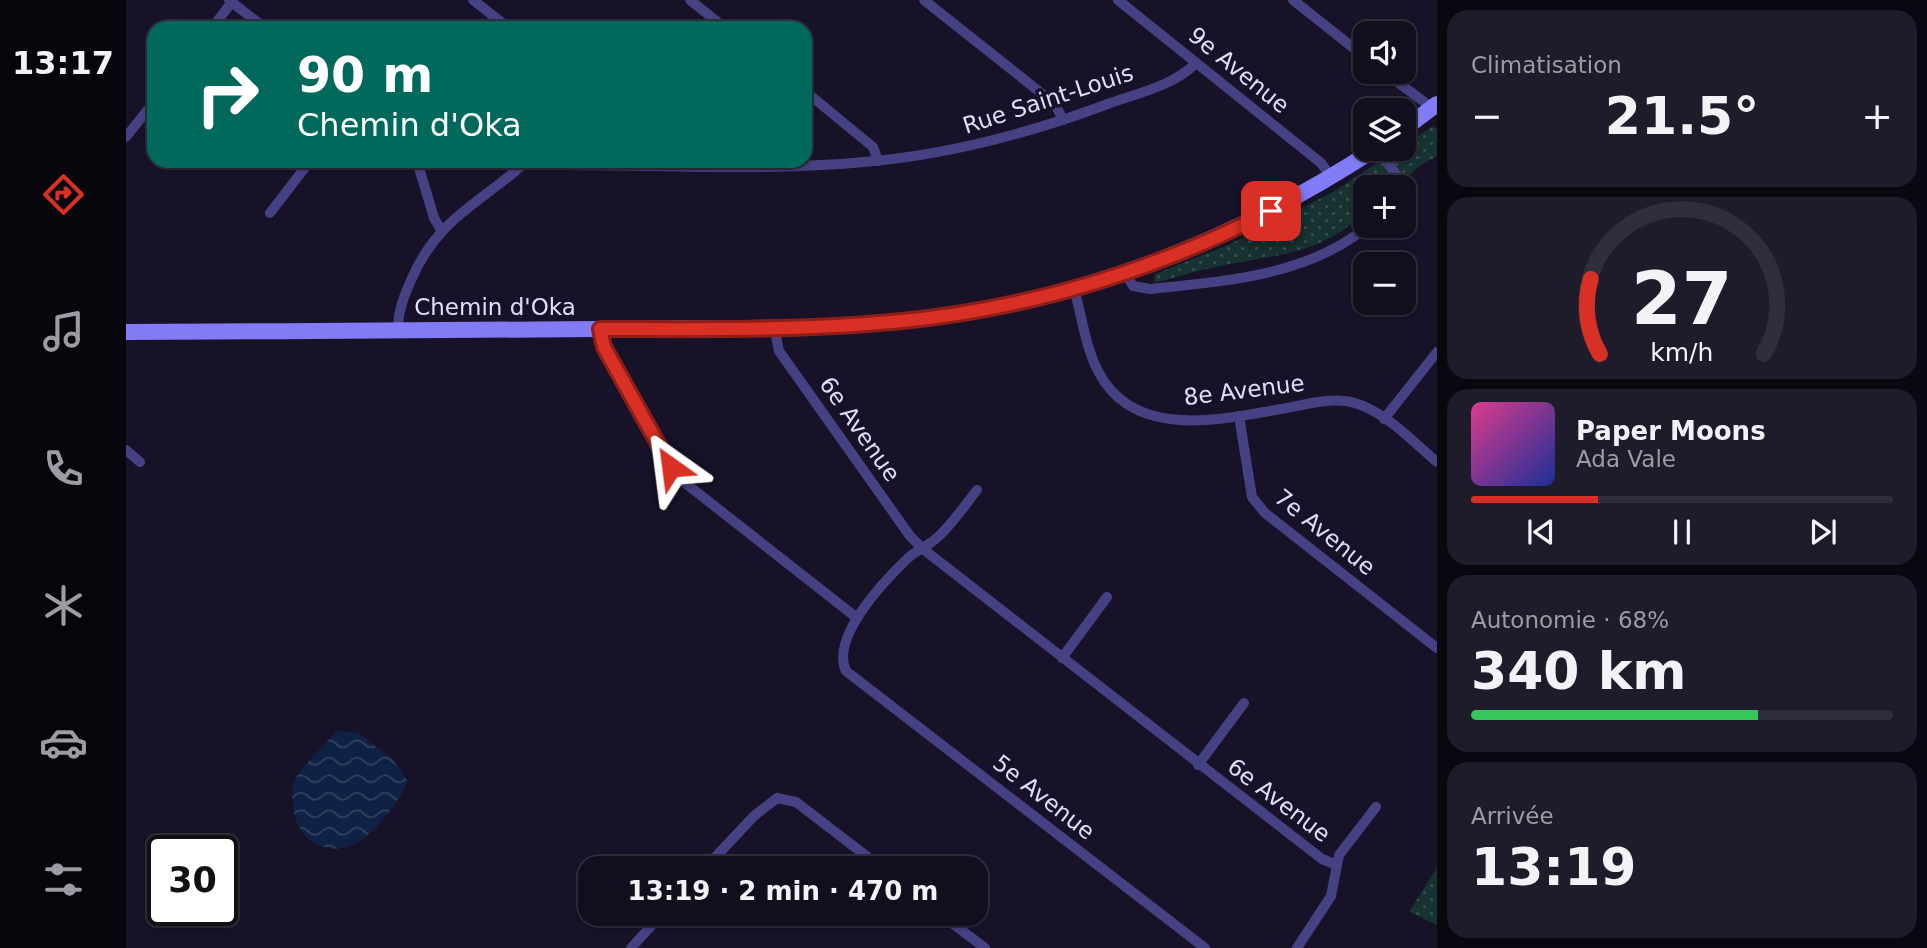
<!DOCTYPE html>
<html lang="fr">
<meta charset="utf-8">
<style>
:root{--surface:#110e1e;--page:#1e1c2b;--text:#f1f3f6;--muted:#9c9ca4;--line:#302e3c;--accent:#d93025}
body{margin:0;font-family:"DejaVu Sans",sans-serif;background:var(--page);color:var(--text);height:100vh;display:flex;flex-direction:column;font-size:26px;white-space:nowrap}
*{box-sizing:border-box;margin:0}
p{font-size:23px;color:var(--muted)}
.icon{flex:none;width:38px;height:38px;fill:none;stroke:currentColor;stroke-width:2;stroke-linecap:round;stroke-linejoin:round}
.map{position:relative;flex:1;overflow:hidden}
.details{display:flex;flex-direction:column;gap:10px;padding:10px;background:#090810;width:490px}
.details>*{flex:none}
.banner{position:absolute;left:21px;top:21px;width:665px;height:147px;border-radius:21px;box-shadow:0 2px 5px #0004,0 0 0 2px var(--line);background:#00695c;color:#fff;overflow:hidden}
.buttons{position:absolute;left:1227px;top:21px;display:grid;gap:14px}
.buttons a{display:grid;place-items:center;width:63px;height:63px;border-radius:14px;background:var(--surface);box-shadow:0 2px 5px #0004,0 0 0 2px var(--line);font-size:35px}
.speed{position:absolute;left:21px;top:835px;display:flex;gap:14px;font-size:35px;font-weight:700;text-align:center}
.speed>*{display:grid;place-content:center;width:91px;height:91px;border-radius:50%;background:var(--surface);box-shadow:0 2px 5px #0004,0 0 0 2px var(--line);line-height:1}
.speed .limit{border:4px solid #111;border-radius:10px;background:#fff;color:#111}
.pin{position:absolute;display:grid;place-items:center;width:60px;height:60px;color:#fff;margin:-30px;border-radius:14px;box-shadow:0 4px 10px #0006}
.me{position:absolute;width:77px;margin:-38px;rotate:329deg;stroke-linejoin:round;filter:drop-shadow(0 0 5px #0008)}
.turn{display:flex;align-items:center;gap:24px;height:147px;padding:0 35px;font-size:32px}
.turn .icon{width:91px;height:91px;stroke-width:2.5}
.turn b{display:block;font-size:49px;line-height:60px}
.big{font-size:52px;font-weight:700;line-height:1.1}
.details .tile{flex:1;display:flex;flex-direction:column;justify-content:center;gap:10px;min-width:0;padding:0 24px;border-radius:21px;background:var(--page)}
.details .dial{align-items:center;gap:0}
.dial svg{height:182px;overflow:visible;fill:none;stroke:var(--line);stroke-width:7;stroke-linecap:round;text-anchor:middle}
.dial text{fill:var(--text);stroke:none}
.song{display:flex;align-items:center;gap:21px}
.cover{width:84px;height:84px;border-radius:10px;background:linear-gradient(135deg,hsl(330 70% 55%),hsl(230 70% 35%))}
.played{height:7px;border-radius:4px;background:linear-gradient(90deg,var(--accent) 30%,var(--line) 30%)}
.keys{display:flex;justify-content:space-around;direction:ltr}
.heat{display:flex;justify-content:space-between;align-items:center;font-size:38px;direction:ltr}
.charge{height:10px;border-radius:5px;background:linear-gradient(90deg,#34c759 68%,var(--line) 0)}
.trip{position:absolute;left:452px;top:856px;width:410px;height:70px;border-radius:21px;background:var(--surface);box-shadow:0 2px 5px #0004,0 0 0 2px var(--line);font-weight:700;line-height:70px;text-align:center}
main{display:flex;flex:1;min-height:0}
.tab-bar{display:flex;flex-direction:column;width:126px;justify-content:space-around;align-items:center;background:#07060c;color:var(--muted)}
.tab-bar .icon{width:49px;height:49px}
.tab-bar .selected{color:var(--accent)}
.tab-bar b{font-size:32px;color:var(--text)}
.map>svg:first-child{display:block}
.green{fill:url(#green-dots)}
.water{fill:url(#water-waves)}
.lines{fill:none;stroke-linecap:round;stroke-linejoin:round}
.minor{stroke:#454183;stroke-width:10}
.secondary{stroke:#817bf5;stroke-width:16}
.route-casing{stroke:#8d1f18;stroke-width:18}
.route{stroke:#d93025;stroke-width:12}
.labels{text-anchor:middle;stroke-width:7;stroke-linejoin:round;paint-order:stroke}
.street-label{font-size:23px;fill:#e1dcfc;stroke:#171228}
</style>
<main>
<nav class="tab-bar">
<b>13:17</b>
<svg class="icon selected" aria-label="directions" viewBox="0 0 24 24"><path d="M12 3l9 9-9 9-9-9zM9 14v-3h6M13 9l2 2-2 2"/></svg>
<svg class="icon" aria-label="music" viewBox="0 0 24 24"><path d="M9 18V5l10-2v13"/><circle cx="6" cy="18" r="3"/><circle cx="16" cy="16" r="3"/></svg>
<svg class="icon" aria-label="phone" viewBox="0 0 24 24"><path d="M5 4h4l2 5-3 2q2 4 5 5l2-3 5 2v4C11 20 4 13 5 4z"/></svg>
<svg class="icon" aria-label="climate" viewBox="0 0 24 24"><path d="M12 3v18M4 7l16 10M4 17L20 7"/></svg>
<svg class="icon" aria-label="car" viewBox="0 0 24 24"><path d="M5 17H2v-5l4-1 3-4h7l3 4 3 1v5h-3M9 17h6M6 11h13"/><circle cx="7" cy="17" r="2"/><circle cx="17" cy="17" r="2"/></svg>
<svg class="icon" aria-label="filters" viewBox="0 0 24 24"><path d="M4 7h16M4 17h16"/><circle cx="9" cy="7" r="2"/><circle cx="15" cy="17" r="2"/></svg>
</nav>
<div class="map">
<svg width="1311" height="948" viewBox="0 0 1311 948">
<defs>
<pattern id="green-dots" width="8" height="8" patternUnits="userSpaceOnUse" patternTransform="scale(1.75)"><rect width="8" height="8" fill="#163231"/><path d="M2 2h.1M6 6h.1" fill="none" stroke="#384f50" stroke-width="1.8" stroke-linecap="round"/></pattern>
<pattern id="water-waves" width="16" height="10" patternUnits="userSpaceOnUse" patternTransform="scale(1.75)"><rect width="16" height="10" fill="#0f2144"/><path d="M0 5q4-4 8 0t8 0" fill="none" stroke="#324160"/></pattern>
</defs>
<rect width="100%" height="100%" fill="#171228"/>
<g class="green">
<path d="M1307,126l4,3v27l-16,9 -26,22h-30v26c-51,45 -88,40 -149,54 -21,4 -42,11 -62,16l1,-9 73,-29 105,-53z"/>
<polygon points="1311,867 1311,925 1283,912"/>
</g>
<path class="water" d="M211,731l22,2 34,27 15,21c-8,20 -31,50 -50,61 -28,17 -59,0 -64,-30 -1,-11 -4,-22 1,-32 9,-17 29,-34 42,-49z"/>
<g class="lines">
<g class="minor">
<polyline points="103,0 139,28"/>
<polyline points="347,0 383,28"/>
<polyline points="564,0 599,28"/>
<polyline points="798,0 929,104 937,120"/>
<polyline points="992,0 1195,163 1205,177"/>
<polyline points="1167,0 1239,57"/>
<polyline points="86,28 106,2"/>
<polyline points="1258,72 1309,110"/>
<polyline points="679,91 747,147 752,161"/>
<polyline points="0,137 28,102"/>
<polyline points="1252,149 1276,183 1278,195"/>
<polyline points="291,161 308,218 315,230"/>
<path d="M403,161l11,4c107,-1 217,7 324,-3 84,-7 163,-28 241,-57 30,-11 69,-19 91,-42"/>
<polyline points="144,213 184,161"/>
<path d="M999,273l8,13 17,3c75,-8 158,-13 218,-63"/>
<path d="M948,289c8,27 11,57 24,82 35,69 121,49 183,38 23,-4 51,-13 74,-6 31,9 58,39 82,59"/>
<polyline points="648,327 653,351 784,536 797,549 1196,859 1211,865"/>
<polyline points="474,329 478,347 537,455 554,479 731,618"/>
<path d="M272,330c0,-20 6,-34 14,-52 27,-61 69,-75 115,-117"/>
<polyline points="1113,416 1126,497 1139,513 1311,648"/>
<polyline points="1258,419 1311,352"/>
<polyline points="0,450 14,462"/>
<path d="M851,490c-12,15 -24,33 -38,46 -9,9 -22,14 -31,22 -23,22 -78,79 -62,113l359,277"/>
<polyline points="936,658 981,597"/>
<polyline points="1072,765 1118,703"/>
<polyline points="579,868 628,816 651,798 670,802 756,868"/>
<polyline points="814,914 859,948"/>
<polyline points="505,948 536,914"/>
<polyline points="1171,948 1205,896 1213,855 1250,807"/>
</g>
<g class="secondary">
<polyline points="1278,129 1311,104"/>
<path d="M0,332c157,-1 314,-1 471,-3 101,-2 203,2 304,-8 170,-16 332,-79 474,-172"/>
</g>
</g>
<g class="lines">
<g class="route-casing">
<path id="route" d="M545,467l-67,-120 -4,-18c100,0 202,2 302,-8 129,-13 254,-51 369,-110"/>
</g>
<use href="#route" class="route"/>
</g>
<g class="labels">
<g class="street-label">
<text transform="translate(1113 70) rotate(39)" y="8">9e Avenue</text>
<text transform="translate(922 99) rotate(-18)" y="8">Rue Saint-Louis</text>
<text x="369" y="315">Chemin d'Oka</text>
<text transform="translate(1118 390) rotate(-7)" y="8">8e Avenue</text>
<text transform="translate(734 429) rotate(55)" y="8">6e Avenue</text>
<text transform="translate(1199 532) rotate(39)" y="8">7e Avenue</text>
<text transform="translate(918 797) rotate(38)" y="8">5e Avenue</text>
<text transform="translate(1153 800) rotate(37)" y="8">6e Avenue</text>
</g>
</g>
</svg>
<div class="buttons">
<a><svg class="icon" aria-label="sound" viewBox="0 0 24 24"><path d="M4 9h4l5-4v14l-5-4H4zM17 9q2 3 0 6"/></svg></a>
<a><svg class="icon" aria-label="layers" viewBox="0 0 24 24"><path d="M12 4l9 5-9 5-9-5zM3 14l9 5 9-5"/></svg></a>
<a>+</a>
<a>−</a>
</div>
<div class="speed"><div class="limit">30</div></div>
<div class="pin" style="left:1145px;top:211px;background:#d93025"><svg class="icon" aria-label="arrive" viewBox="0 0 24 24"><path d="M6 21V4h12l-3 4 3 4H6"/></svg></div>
<svg class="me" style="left:545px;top:467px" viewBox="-20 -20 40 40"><path d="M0-17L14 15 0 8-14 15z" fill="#d93025" stroke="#fff" stroke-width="4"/></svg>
<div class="trip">13:19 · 2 min · 470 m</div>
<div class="banner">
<div class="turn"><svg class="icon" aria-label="right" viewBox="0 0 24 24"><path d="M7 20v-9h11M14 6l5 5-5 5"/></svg><div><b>90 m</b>Chemin d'Oka</div></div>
</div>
</div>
<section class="details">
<div class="tile"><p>Climatisation</p>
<div class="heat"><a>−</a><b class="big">21.5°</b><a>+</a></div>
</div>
<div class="tile dial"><svg viewBox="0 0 100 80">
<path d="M14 69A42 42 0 1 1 86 69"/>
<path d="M14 69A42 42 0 0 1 10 36" stroke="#d93025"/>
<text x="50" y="56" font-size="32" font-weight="700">27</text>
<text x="50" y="72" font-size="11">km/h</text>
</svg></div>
<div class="tile">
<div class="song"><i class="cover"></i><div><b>Paper Moons</b><p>Ada Vale</p></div></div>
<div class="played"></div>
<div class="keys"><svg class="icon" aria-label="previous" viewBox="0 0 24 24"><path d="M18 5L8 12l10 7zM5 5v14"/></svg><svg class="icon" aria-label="pause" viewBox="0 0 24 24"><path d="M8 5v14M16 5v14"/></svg><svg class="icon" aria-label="next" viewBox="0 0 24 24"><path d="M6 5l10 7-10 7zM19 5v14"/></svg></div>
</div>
<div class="tile"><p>Autonomie · 68%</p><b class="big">340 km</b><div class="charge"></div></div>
<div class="tile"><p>Arrivée</p><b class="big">13:19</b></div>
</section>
</main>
